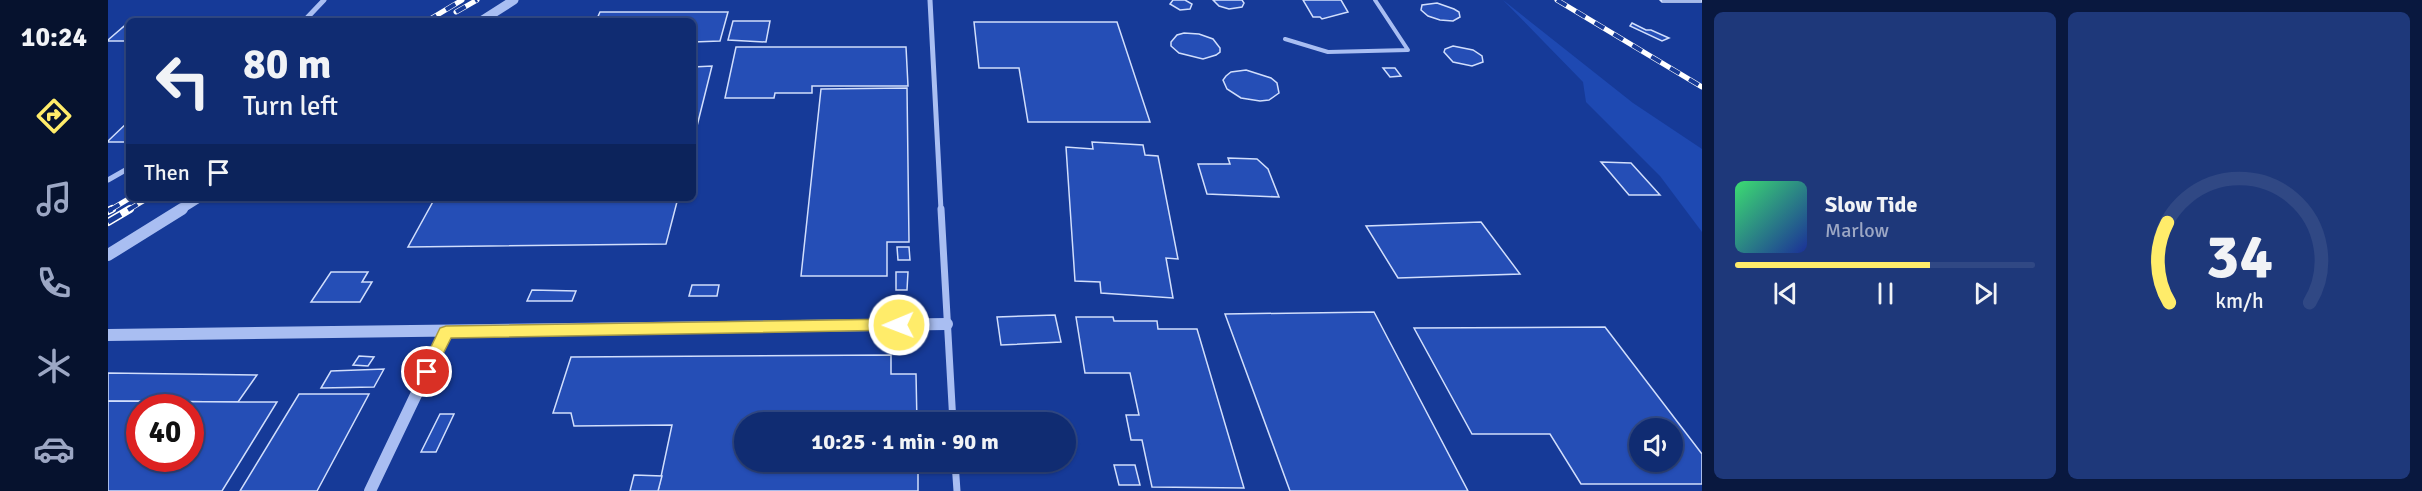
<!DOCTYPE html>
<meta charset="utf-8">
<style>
:root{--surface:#102c72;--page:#1e387a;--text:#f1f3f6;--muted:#9ca7c4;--line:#304884;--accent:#ffec6a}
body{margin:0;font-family:Signika,sans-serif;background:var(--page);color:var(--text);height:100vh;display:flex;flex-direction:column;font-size:22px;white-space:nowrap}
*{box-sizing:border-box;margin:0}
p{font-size:20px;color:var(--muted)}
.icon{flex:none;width:33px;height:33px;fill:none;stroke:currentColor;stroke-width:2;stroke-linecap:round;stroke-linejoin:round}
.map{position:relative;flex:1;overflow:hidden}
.details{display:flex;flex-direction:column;gap:12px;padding:12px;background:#09183f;width:720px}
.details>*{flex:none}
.hud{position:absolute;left:18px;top:18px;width:570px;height:183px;border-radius:9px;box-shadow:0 2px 4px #0004,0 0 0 2px var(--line);background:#102c72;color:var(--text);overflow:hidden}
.tools{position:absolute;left:1521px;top:418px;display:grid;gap:12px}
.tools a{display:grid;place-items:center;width:54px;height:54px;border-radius:50%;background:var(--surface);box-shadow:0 2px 4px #0004,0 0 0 2px var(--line);font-size:30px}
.speed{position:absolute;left:18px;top:394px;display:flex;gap:12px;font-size:30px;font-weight:700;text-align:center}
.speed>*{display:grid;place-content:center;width:78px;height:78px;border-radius:50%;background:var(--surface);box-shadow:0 2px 4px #0004,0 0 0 2px var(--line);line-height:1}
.speed .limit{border:9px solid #d22;background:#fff;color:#111}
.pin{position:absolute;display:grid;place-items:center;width:51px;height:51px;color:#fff;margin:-26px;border:3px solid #fff;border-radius:50%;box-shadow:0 2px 6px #0007}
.me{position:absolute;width:66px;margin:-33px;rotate:269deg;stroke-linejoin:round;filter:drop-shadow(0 0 4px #0008)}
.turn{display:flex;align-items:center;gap:21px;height:126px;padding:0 18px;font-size:27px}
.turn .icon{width:78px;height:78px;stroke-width:2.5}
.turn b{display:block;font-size:42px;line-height:51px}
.then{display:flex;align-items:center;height:57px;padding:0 18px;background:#0003;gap:12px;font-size:22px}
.details .tile{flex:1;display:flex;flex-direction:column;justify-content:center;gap:9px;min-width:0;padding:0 21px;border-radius:9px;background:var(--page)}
.details .dial{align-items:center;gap:0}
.dial svg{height:156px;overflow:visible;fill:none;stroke:var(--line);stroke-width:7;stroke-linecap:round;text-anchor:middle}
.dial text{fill:var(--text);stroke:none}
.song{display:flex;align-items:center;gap:18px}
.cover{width:72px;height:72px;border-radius:9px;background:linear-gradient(135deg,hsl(140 70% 55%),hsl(230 70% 35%))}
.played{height:6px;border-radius:3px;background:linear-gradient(90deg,var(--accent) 65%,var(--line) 65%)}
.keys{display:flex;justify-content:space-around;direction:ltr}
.details .tiles{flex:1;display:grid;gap:12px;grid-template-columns:repeat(2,1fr)}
.trip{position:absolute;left:626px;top:412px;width:342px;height:60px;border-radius:30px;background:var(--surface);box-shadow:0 2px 4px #0004,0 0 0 2px var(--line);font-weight:800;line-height:60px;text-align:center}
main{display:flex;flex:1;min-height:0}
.dock{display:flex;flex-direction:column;width:108px;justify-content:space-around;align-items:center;background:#06122e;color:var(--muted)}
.dock .icon{width:42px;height:42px}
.dock .on{color:var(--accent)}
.dock b{font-size:27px;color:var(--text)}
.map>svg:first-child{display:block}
.green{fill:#1e49b2}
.building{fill:#254eb6;stroke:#d1defc;stroke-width:1.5;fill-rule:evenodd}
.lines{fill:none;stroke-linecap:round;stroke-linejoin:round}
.service{stroke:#a9bef2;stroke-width:4}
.minor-far1{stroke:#a9bef2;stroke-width:5}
.minor{stroke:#a9bef2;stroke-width:7}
.tertiary-far1{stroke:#a9bef2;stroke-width:9}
.tertiary{stroke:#a9bef2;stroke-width:12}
.rail-far1-casing{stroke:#fff;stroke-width:5}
.rail-casing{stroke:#fff;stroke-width:8}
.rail-far1{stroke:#163a98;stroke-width:4;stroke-dasharray:11;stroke-linecap:butt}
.rail{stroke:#163a98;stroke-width:5;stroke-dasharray:15;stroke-linecap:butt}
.route{fill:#ffec6a;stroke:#a69945;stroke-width:1.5}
</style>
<main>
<nav class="dock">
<b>10:24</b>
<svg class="icon on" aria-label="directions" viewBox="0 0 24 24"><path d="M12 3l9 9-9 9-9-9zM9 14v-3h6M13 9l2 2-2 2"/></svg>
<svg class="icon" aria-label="music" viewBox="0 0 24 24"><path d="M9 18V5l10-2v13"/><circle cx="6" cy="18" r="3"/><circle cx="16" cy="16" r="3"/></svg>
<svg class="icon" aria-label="phone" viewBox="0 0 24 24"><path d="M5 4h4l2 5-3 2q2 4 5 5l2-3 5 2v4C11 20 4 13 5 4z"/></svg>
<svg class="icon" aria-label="climate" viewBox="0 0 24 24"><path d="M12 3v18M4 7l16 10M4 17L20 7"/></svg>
<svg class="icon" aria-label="car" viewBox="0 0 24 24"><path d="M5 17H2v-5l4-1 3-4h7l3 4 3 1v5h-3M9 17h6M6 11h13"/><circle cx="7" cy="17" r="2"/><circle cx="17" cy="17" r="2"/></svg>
</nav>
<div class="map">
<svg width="1594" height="491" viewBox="0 0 1594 491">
<rect width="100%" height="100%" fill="#163a98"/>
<polygon class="green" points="1395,0 1525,103 1594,149 1594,232 1552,176 1478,102 1475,82"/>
<g class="building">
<polygon points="1077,0 1084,4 1082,9 1072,10 1062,4 1065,0"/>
<polygon points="1105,0 1134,0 1136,3 1134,7 1121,9 1111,6"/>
<polygon points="1195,0 1233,0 1240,12 1214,19 1212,17 1205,17"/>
<polygon points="1552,0 1594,0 1594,2 1554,2"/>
<polygon points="1329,3 1346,9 1351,12 1352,17 1345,21 1332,20 1320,16 1313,10 1314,5"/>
<polygon points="492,12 620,12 612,41 585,42 585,21 488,21"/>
<polygon points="401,17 438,17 436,21 399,21"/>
<polygon points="625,21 662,21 658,42 620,40"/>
<polygon points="21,22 21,41 0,41 0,40"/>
<polygon points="866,22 1009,22 1042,122 920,122 911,68 871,68"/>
<polygon points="1524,23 1538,30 1543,30 1561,38 1554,41 1522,26"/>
<polygon points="1076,33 1091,34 1105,39 1112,48 1112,52 1108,55 1095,59 1071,53 1063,46 1063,42 1069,35"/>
<polygon points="1345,46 1365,50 1374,56 1375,62 1364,66 1345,62 1336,52 1337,49"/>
<polygon points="628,47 798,47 800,86 704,86 704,93 667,93 666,98 617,98"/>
<polygon points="604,66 585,142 585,67"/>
<polygon points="1275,68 1287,68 1293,76 1282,77"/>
<polygon points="1138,70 1163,78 1169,83 1171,93 1161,100 1152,101 1133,98 1119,89 1115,80 1118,76 1123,72"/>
<polygon points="799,88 801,242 779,242 779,276 693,276 713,89"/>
<polygon points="21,121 21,142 0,142 0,141"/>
<polygon points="984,142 1035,145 1037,155 1050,156 1070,259 1058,258 1065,298 993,293 992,282 967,281 958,147 985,149"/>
<polygon points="1120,158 1149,159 1160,169 1171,197 1099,194 1090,164 1122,164"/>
<polygon points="1493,162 1523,163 1552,195 1521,195"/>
<polygon points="327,198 570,198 558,244 300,247"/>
<polygon points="1373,222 1412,274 1290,278 1258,226"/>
<polygon points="789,247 801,247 802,260 790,260"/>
<polygon points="223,272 260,272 254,282 264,282 252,302 203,302"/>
<polygon points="788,272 800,272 799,290 788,290"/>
<polygon points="584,285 611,285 609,296 581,296"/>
<polygon points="424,290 468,291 464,301 419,301"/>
<polygon points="1266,312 1360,491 1182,491 1117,314"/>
<polygon points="947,315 953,342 893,345 889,317"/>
<polygon points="968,317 1005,317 1006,321 1049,321 1050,329 1089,329 1136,488 1044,487 1034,440 1023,440 1018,415 1031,415 1022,373 977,373"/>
<path d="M1497,327l97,127v30h-121l-31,-50h-78l-58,-106zM1532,429h32v33h-32z"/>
<polygon points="783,355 783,374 808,374 809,423 636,423 636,462 810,462 810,491 550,491 564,425 466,426 463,413 445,413 463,357"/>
<polygon points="251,356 266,357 260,366 245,365"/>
<polygon points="276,369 266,387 213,388 223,371"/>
<polygon points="0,373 149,375 130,402 0,401"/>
<polygon points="191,394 261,394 209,491 132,491"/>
<path d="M0,401l130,1h39l-55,89h-114zM32,408h50v51h-50z"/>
<polygon points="332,414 346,414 328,452 313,452"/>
<polygon points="1006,465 1027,465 1032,485 1011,485"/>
<polygon points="526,475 554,476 550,491 522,491"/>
</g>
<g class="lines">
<polyline class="service" points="1177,39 1220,52 1300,50 1267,0"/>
<g class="minor-far1">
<polyline points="822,0 833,210"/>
<polyline points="196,21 216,0"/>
<polyline points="0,180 21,168"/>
</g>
<g class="minor">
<polyline points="833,209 845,423"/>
<polyline points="847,462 849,491"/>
</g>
<g class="tertiary-far1">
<polyline points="373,21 406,0"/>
<polyline points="72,210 91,198"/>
</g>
<g class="tertiary">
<polyline points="0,255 74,209"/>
<polyline points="0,335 839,324"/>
<polyline points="262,491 338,332"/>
</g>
<g class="rail-far1-casing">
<g id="rail-far1">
<polyline points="1449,0 1594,87"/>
<polyline points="348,12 369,0"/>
<polyline points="319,21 354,0"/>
<polyline points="2,210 22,198"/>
<polyline points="20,210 40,198"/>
</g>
</g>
<g class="rail-casing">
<g id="rail">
<polyline points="0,211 4,209"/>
<polyline points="0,222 22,209"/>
</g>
</g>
<use href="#rail-far1" class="rail-far1"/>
<use href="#rail" class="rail"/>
</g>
<polygon class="route" points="791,319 797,321 799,325 797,329 791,330 343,338 324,376 319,378 313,376 311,372 332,328 338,326"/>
</svg>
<div class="tools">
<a><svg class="icon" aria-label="sound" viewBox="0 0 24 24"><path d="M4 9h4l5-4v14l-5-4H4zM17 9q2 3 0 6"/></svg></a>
</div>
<div class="speed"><div class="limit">40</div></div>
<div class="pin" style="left:319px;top:372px;background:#d93025"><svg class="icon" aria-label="arrive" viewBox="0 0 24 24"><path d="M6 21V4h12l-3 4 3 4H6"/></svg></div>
<svg class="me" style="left:791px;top:325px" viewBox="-20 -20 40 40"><circle r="17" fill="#ffec6a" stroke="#fff" stroke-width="3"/><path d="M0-11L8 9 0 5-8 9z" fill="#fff"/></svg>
<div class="trip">10:25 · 1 min · 90 m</div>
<div class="hud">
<div class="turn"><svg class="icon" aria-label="left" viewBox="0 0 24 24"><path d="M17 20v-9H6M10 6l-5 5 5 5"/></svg><div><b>80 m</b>Turn left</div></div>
<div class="then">Then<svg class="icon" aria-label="arrive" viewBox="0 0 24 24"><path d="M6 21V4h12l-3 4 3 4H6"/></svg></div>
</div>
</div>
<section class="details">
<div class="tiles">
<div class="tile">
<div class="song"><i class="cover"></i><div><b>Slow Tide</b><p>Marlow</p></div></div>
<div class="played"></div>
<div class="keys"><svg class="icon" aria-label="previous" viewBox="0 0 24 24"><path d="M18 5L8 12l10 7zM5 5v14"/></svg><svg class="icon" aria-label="pause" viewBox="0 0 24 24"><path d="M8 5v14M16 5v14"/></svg><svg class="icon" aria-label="next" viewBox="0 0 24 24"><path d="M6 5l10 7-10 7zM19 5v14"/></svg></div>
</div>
<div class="tile dial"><svg viewBox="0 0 100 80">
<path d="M14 69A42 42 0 1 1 86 69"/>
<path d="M14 69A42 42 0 0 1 13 28" stroke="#ffec6a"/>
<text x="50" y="56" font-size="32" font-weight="700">34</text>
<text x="50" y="72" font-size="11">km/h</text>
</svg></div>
</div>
</section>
</main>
